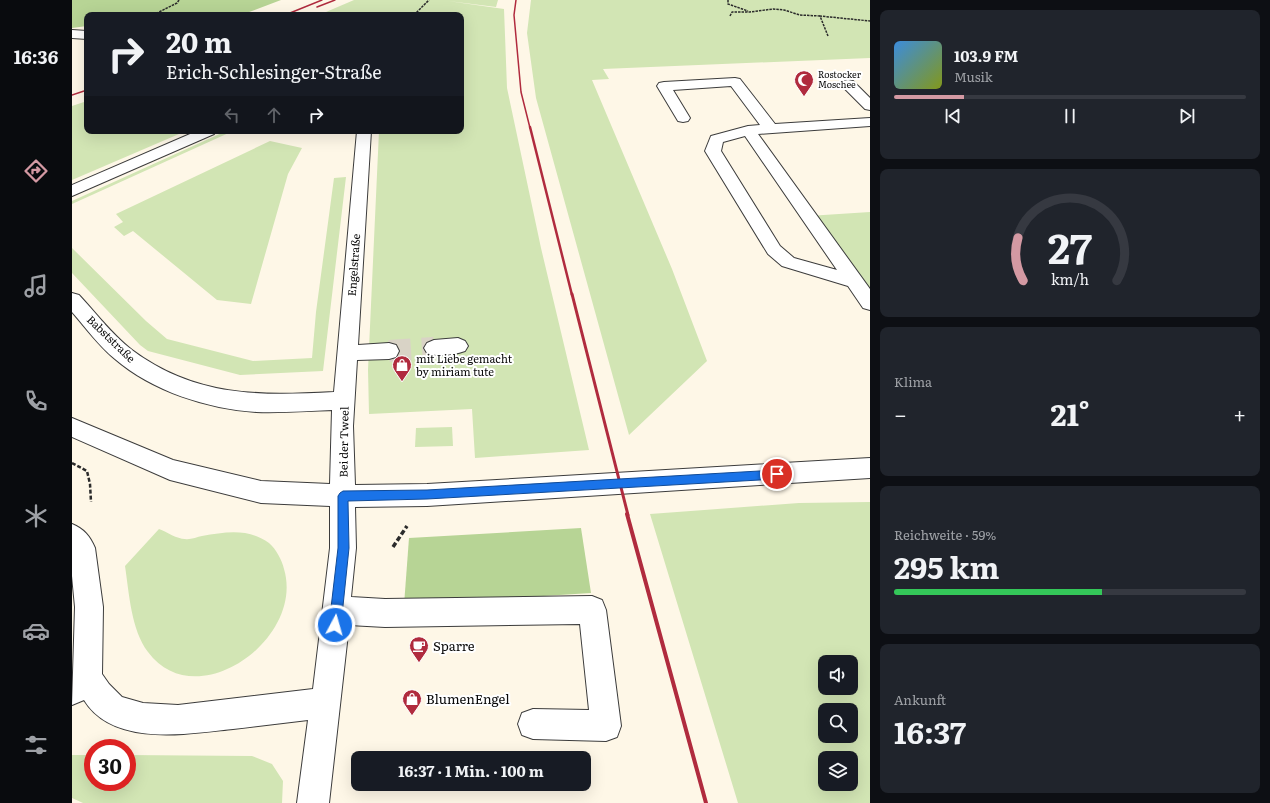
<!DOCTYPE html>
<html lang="de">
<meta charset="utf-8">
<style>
:root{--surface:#171b24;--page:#20242c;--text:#f1f3f6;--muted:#9ea1a6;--line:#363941;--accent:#d499a3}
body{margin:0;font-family:Literata,serif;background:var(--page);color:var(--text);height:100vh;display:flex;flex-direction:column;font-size:15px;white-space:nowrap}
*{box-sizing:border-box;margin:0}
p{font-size:13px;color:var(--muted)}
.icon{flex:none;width:22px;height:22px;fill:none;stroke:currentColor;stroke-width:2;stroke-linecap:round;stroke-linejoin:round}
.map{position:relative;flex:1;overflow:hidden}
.sheet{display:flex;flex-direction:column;gap:10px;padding:10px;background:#0d0f14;width:400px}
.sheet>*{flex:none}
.top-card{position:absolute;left:12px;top:12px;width:380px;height:122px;border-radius:8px;box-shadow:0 4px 16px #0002;background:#171b24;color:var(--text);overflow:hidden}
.tools{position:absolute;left:746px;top:655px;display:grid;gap:8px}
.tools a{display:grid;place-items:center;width:40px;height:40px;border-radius:8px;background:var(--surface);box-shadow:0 4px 16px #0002;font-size:20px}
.speed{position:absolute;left:12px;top:739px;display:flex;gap:8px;font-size:20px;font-weight:700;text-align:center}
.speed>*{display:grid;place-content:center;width:52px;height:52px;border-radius:50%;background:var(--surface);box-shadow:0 4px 16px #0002;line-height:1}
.speed .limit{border:6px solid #d22;background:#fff;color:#111}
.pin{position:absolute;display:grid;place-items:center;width:34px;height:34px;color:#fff;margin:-17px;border:2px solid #fff;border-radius:50%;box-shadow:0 1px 4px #0007}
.me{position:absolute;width:44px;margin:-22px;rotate:6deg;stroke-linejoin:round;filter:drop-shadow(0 0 3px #0008)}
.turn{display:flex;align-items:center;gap:14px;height:84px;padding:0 16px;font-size:18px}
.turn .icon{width:52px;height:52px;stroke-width:2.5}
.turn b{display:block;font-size:28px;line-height:34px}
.lanes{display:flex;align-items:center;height:38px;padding:0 16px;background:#0003;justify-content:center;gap:20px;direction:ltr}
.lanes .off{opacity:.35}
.big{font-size:30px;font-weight:700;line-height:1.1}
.sheet .tile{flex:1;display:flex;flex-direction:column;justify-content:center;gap:6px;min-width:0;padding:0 14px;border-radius:8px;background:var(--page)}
.sheet .dial{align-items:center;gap:0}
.dial svg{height:104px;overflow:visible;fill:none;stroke:var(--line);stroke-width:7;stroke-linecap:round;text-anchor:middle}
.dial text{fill:var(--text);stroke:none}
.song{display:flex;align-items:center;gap:12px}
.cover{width:48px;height:48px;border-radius:6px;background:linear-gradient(135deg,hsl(210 70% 55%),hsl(70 70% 35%))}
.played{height:4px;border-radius:2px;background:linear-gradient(90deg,var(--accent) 20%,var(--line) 20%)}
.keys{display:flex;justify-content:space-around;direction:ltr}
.heat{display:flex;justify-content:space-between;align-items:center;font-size:22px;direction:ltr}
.charge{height:6px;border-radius:3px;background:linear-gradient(90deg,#34c759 59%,var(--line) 0)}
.trip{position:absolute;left:279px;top:751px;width:240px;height:40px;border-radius:8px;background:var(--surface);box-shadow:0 4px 16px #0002;font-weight:700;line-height:40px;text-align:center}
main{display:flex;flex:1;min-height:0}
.dock{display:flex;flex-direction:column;width:72px;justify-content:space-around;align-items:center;background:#090b0e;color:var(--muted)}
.dock .icon{width:28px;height:28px}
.dock .active{color:var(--accent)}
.dock b{font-size:18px;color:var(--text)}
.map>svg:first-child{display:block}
.green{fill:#d2e5b4;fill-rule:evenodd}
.forest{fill:#b7d495}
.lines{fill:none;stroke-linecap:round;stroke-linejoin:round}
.minor-tunnel{stroke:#d9d3c6;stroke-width:22;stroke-dasharray:22 11;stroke-linecap:butt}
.minor-casing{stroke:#3c3c3c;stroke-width:2}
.path-far2{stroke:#2b2b2b;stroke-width:1.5;stroke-dasharray:2.5 1;stroke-linecap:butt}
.path-far1{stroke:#2b2b2b;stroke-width:2.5;stroke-dasharray:4 2;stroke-linecap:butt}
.path{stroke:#2b2b2b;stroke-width:3.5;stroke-dasharray:5 2.5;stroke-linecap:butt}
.minor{fill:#fff;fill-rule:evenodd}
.rail-far3{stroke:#b02b3e;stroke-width:1.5}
.rail-far2{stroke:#b02b3e;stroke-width:2.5}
.rail-far1{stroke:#b02b3e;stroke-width:3}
.rail{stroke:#b02b3e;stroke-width:4}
.route{fill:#1a73e8;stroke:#114b97}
.labels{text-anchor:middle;stroke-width:4;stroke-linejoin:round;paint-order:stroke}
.far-poi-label{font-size:9px;fill:#090909;stroke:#fff;text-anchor:start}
.street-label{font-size:11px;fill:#090909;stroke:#fff}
.poi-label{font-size:11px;fill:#090909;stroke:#fff;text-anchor:start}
.near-poi-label{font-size:13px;fill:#090909;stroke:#fff;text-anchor:start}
</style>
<main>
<nav class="dock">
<b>16:36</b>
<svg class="icon active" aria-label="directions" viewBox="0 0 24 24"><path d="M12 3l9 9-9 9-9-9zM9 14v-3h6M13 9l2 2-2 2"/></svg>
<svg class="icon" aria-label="music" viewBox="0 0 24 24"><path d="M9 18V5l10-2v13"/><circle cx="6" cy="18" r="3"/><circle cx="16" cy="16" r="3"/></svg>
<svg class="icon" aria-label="phone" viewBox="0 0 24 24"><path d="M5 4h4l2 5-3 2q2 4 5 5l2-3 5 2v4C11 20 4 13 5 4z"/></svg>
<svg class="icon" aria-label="climate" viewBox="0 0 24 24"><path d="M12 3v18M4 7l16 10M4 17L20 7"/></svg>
<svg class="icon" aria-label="car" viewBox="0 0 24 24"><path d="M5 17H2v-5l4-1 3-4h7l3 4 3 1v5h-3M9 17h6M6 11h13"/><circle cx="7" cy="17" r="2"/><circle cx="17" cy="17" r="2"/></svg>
<svg class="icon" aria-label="filters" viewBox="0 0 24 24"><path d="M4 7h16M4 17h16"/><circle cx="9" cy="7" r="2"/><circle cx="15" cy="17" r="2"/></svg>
</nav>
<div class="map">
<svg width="798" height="803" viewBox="0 0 798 803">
<rect width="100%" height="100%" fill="#fef7e7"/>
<g class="green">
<polygon points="282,0 426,0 424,7 376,1 432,9 435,88 469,248 517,450 403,458 400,409 297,414 296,370 307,131 389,131 389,15 247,15"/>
<polygon points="459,0 798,0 798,58 531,69 537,79 520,80 600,269 635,361 557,435 464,98 455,33"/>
<polygon points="15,101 15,131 114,131 0,180 0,106"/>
<polygon points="154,131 161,131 0,204 0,201"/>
<polygon points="198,141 230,148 216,174 179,304 145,300 61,231 52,236 42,227 51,222 44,214"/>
<polygon points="274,177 251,371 168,375 76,351 68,345 0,273 0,248 74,321 95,339 181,361 240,358 244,312 262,178"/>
<polygon points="798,212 798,287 781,281 736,216"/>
<polygon points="380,427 381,446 343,447 344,428"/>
<path d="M798,502v301h-132l-88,-289 149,-11zM753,662h26v26h-26zM753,710h26v26h-26zM753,758h26v26h-26z"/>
<path d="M87,529c8,3 18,10 26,10 5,1 12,-2 17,-3 24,-4 46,-8 67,7 7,6 13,17 15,26 21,70 -88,148 -136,83 -17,-22 -19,-60 -23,-86z"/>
<polygon points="0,755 21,755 21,782 55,782 55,755 180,756 200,764 211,781 210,803 11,803 0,798"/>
</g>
<g class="forest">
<polygon points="0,0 209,0 169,15 15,15 15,26 0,28"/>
<polygon points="509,528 519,593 332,605 337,538"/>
</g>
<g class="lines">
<polyline class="minor-tunnel" points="317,351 362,348"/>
<g class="minor-casing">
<g id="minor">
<polygon points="0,30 15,31 15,39 0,38"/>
<path d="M663,78l5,1 35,45 95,-6v8l-112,8 112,155v21l-7,-2 -15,-22 -66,-20 -14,-12 -63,-103 6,-15 37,-10 12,-1 -29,-39 -58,4 17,28 -2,3 -5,1 -5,-1 -21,-35 2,-3 5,-1zM673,136l92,134 -43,-12 -14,-12 -59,-95 2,-9z"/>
<polygon points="776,80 781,81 798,98 798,110 793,109 771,87 769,84 771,81"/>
<polygon points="125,131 144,131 142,134 0,196 0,185"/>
<path d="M285,131h14l-13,214 31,-2 7,2 3,6 -3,6 -7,2 -32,1 -4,66 2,59 72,-1 443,-26v20l-443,28 -72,1 1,41 -5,49 34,2 207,-3 10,4 4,10 15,116 -4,11 -11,4 -73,-2 -11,-4 -4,-11 4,-11 11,-4 56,1 -9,-86 -195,3 -36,-2 -20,178h-32l11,-83c-25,3 -50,6 -75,9 -47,5 -120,18 -149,-29l-12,5 3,-98 -3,-31v-52c12,5 18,12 23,24l8,59 -1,67 7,10 13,13 21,6 35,2 135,-16 17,-141v-42l-69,-3 -91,-23 -98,-43v-19l101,42 88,21 69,3 2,-74c-25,1 -51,3 -76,2 -48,-3 -104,-21 -141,-53 -16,-13 -29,-31 -43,-47v-19l7,2c17,18 33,40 53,55 63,47 127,46 202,42z"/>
<path d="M386,338l7,3 3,5 -3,5c-12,4 -26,6 -38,2l-3,-5 3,-5 7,-3z"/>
</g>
</g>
<g class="path-far2">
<polyline points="656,0 656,4 676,11"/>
<polyline points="81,15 105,3 107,0"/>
<polyline points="342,15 357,0"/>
<polyline points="658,16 660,12 678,12 701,9 712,10 728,15 748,16"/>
<polyline points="756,36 748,16 798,21"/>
</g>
<polyline class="path-far1" points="0,463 15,471 18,484 19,502"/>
<polyline class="path" points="321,547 335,526"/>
<use href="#minor" class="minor"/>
<g class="rail-far3">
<polyline points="444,0 442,15 449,92 458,128"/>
<polyline points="245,7 263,0"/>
<polyline points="213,15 250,0"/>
<polyline points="0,95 15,90"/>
</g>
<polyline class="rail-far2" points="458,127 500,295"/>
<polyline class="rail-far1" points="500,294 556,515"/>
<polyline class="rail" points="555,514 634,803"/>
</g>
<polygon class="route" points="705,470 708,471 710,474 708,477 705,479 355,499 276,501 277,548 269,625 267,630 263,631 259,630 257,625 266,548 266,496 268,493 271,491 355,490"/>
<defs>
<g id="mosque-pin" transform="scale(1)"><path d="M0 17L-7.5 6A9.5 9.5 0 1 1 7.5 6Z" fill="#b02b3e" stroke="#fff"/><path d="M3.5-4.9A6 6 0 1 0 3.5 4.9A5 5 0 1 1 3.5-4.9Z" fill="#fff"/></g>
<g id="shop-pin" transform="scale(1)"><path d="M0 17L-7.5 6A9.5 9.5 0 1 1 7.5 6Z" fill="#b02b3e" stroke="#fff"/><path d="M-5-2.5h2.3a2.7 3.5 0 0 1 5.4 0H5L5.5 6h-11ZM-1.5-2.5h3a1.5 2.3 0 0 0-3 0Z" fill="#fff"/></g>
<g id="cafe-pin" transform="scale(1)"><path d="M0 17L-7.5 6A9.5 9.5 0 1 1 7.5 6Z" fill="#b02b3e" stroke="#fff"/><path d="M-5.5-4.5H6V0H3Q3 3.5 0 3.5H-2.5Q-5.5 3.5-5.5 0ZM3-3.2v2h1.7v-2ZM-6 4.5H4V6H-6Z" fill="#fff"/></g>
</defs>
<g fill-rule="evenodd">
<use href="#mosque-pin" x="732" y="80"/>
<use href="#shop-pin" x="330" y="365"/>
<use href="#cafe-pin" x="347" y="646"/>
<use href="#shop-pin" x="340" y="699"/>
</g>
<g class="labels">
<g class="far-poi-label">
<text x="746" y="78">Rostocker<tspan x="746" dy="10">Moschee</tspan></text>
</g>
<g class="street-label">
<text transform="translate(282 265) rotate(-86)" y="4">Engelstraße</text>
<text transform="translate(39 339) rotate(44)" y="4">Babststraße</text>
<text transform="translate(272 442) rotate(-89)" y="4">Bei der Tweel</text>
</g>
<g class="poi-label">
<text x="344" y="363">mit Liebe gemacht<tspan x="344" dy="13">by miriam tute</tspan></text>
</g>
<g class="near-poi-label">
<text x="361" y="651">Sparre</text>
<text x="354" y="704">BlumenEngel</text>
</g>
</g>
</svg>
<div class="tools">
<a><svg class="icon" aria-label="sound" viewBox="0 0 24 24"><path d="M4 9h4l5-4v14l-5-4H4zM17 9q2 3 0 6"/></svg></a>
<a><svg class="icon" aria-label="search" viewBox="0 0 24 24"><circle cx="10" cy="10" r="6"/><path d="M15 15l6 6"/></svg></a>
<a><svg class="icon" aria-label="layers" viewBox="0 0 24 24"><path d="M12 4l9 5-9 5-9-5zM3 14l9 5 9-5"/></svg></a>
</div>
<div class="speed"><div class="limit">30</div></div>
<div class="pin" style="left:705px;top:474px;background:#d93025"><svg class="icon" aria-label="arrive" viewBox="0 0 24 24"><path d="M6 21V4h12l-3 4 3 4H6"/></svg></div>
<svg class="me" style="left:263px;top:625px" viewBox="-20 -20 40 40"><circle r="17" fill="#1a73e8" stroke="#fff" stroke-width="3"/><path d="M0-11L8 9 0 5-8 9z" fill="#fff"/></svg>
<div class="trip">16:37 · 1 Min. · 100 m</div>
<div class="top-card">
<div class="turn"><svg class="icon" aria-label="right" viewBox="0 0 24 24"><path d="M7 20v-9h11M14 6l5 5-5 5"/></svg><div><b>20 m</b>Erich-Schlesinger-Straße</div></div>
<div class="lanes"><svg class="icon off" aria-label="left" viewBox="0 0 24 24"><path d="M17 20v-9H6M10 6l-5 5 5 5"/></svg><svg class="icon off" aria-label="ahead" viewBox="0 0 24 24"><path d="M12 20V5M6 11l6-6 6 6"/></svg><svg class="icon" aria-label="right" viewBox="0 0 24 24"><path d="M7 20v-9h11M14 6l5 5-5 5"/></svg></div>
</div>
</div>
<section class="sheet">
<div class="tile">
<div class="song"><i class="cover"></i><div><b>103.9 FM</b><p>Musik</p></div></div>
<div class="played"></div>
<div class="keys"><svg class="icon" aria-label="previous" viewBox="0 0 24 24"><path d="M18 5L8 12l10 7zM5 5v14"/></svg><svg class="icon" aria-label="pause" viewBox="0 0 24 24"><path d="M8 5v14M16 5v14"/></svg><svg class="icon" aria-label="next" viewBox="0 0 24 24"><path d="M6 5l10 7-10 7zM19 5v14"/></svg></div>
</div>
<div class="tile dial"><svg viewBox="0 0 100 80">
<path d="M14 69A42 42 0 1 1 86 69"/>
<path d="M14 69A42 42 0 0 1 10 36" stroke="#d499a3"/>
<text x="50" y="56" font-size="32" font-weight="700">27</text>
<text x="50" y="72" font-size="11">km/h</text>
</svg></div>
<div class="tile"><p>Klima</p>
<div class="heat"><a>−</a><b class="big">21°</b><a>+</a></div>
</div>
<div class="tile"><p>Reichweite · 59%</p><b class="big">295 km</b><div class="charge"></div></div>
<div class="tile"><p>Ankunft</p><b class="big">16:37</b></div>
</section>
</main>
